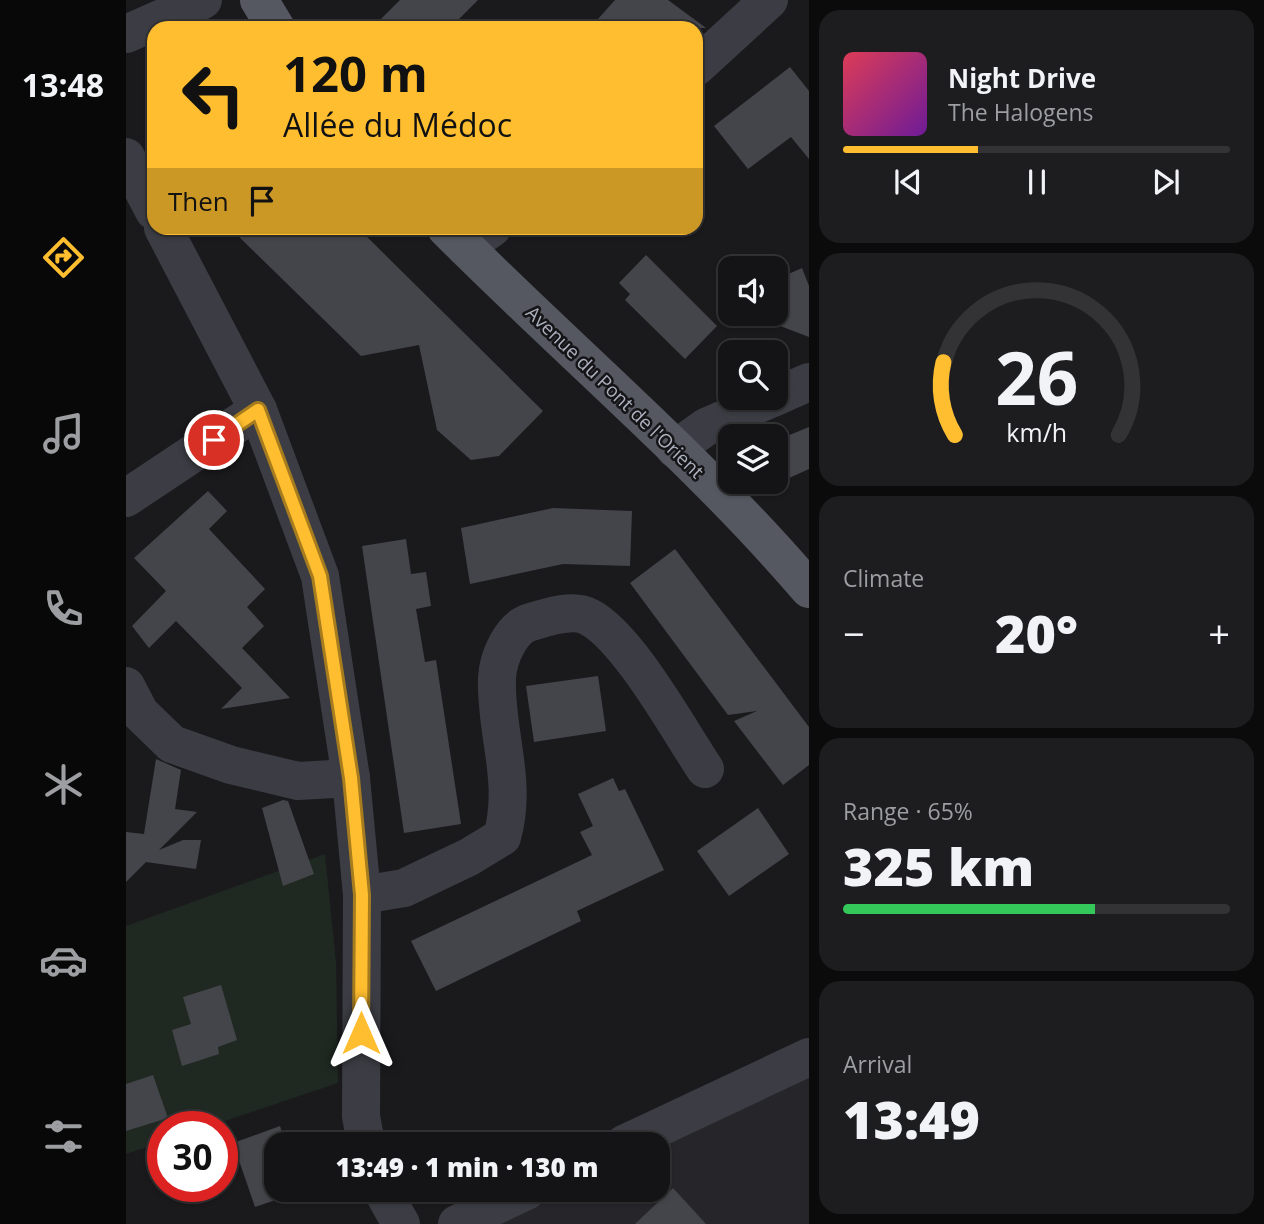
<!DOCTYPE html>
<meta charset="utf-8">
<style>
:root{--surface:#141416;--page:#1d1d1f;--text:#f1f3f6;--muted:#9d9ea1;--line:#333335;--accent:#ffbe2f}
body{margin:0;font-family:"Open Sans",sans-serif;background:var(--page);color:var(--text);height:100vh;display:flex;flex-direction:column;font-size:26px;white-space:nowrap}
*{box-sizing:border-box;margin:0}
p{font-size:23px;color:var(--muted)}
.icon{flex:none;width:38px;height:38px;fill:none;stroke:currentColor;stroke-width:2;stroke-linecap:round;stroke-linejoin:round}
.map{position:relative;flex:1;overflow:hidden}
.side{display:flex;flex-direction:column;gap:10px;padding:10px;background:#0b0b0c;width:455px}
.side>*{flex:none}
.hud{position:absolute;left:21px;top:21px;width:556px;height:214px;border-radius:21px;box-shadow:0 2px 5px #0004,0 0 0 2px var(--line);background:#ffbe2f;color:#111;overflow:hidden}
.buttons{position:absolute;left:592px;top:256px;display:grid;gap:14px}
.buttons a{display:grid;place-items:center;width:70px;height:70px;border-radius:14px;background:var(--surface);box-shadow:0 2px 5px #0004,0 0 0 2px var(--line);font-size:35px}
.speed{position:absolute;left:21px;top:1111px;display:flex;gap:14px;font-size:35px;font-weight:700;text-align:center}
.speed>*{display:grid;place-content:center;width:91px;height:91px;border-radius:50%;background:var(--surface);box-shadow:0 2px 5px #0004,0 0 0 2px var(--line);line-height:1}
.speed .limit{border:10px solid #d22;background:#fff;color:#111}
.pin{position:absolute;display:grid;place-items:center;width:60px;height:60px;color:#fff;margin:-30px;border:4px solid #fff;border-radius:50%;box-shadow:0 2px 7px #0007}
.me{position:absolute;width:77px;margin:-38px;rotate:0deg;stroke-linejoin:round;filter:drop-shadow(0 0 5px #0008)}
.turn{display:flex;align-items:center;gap:24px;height:147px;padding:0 21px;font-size:32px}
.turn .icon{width:91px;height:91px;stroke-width:2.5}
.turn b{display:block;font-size:49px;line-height:60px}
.then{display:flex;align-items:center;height:66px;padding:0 21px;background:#0003;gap:14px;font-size:26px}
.big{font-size:52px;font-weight:800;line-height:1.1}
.side .widget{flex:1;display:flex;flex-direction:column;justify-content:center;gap:10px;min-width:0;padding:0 24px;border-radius:21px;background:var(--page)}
.side .dial{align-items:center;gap:0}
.dial svg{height:182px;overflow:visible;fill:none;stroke:var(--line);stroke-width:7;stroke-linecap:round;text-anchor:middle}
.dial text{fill:var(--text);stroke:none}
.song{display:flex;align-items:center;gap:21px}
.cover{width:84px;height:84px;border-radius:10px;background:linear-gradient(135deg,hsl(350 70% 55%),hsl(280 70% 35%))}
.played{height:7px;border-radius:4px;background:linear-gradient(90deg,var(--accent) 35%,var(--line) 35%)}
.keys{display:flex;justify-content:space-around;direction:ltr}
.heat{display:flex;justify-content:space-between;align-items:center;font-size:38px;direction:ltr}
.charge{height:10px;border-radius:5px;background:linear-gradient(90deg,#34c759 65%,var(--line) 0)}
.trip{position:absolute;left:138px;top:1132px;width:406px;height:70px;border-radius:21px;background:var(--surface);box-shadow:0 2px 5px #0004,0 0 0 2px var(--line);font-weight:800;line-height:70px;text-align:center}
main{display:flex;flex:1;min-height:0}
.tabs{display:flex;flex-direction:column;width:126px;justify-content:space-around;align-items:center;background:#080809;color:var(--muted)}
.tabs .icon{width:49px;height:49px}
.tabs .selected{color:var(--accent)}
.tabs b{font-size:32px;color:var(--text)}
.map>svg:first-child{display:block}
.built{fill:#26262a}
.green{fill:#1f2821}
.building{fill:#44454a}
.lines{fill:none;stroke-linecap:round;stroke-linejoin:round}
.minor{stroke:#3c3d44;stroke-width:38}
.major{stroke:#565861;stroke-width:38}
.route-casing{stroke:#a67c1f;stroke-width:18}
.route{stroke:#ffbe2f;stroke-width:12}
.labels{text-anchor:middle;stroke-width:5;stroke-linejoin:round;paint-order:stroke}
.street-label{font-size:19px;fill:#abb0bd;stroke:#151518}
</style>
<main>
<nav class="tabs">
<b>13:48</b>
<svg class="icon selected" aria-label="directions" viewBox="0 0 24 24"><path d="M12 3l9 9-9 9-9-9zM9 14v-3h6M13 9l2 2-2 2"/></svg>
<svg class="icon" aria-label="music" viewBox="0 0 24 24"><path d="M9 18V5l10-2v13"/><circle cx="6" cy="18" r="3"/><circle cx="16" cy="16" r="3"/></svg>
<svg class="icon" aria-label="phone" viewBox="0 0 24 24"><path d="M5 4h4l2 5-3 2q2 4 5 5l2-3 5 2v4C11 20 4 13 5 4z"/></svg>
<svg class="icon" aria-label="climate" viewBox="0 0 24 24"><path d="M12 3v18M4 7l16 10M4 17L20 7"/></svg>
<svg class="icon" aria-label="car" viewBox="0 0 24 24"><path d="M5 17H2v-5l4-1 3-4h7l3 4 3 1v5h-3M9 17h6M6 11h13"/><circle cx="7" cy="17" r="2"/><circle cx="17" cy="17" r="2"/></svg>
<svg class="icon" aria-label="filters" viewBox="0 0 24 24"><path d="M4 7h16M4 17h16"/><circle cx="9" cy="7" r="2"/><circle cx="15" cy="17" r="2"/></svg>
</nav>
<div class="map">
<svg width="683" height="1224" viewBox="0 0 683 1224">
<rect width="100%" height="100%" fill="#1a1a1d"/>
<polygon class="built" points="683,1057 683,1224 331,1224 402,1190 532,1190 532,1144"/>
<polygon class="green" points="199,854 210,962 212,1083 81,1127 37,1127 37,1142 0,1154 0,926"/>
<g class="building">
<polygon points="274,0 352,0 324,28 246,28"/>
<polygon points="489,0 542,0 580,28 464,28"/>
<polygon points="664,67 683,91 683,159 665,137 622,169 588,126"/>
<polygon points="104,228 232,228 417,411 373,456 345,460 311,430 293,345 235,356"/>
<polygon points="520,255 591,326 559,359 499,300 504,294 493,283"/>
<polygon points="676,268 683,286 683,337 649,324 649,280"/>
<polygon points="683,427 683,469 661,479 649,452 649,441"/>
<polygon points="82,491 101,511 83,529 139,589 121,607 138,626 116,648 164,698 95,709 116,688 50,621 23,648 6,626 40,591 8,558"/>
<polygon points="427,508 506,511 504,566 437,564 344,584 335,528"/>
<polygon points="280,539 285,574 300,572 305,606 290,609 299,662 310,660 335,824 278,833 236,546"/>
<polygon points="549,549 683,727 683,765 657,785 608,721 631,711 602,715 504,583"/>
<polygon points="472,676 480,731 408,742 400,686"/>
<polygon points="30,759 55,770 49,809 71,812 33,850 57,840 75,840 70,869 20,862 0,882 0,832 18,834"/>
<polygon points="487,778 493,791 499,789 538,870 451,911 455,921 310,991 285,941 466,855 454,832 467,826 452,794"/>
<polygon points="157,800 162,801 188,874 157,886 136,808"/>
<polygon points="632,808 663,854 603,896 571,851"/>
<polygon points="95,985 111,1040 92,1047 93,1054 56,1066 46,1030 65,1024 57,997"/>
<polygon points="27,1075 42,1118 0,1131 0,1084"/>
<polygon points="154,1126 160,1144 150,1144 150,1190 176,1191 129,1207 107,1143"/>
<polygon points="547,1188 580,1224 509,1224"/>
</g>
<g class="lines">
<g class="minor">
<polyline points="0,34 77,0"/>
<polyline points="570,67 643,0"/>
<polyline points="0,157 28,211"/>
<polyline points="37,228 132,410 194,576 225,778 236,895 235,1116 240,1144"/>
<polyline points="339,247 366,228"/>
<polyline points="649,397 683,382"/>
<polyline points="549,449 580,427 649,397"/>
<polyline points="0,498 132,410"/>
<polyline points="0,686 14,713 46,744 105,765 172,781 225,778"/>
<path d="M236,895l42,-7 65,-31 33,-20c16,-56 -7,-104 -5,-159 1,-20 14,-51 34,-56 17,-5 42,-14 58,-5 39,20 90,113 116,152"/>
<polyline points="498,1144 683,1057"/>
<polyline points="256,1190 275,1224"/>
<polyline points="331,1224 402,1190"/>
</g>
<g class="major">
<polyline points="133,0 150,28"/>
<path d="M320,228c120,121 252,231 363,361"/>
</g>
</g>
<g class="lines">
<g class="route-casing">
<polyline id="route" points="88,440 132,410 194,576 225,778 236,895 235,1033"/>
</g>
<use href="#route" class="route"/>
</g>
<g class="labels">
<g class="street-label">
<text transform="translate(489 392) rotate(44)" y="7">Avenue du Pont de l'Orient</text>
</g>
</g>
</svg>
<div class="buttons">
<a><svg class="icon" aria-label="sound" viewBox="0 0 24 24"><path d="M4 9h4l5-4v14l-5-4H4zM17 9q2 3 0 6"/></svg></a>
<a><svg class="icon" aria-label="search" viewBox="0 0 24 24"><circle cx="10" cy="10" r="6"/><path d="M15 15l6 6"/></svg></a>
<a><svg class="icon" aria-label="layers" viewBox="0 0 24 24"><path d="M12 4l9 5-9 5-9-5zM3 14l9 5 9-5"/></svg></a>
</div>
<div class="speed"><div class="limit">30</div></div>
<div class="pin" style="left:88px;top:440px;background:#d93025"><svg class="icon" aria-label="arrive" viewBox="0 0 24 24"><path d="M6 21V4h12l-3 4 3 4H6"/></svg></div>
<svg class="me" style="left:235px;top:1033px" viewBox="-20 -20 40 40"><path d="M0-17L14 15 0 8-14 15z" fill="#ffbe2f" stroke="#fff" stroke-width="4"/></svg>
<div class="trip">13:49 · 1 min · 130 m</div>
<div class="hud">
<div class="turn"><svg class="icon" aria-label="left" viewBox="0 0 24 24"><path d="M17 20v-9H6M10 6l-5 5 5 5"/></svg><div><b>120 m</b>Allée du Médoc</div></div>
<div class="then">Then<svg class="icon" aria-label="arrive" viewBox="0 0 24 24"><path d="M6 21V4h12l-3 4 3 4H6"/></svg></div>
</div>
</div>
<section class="side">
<div class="widget">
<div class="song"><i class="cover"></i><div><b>Night Drive</b><p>The Halogens</p></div></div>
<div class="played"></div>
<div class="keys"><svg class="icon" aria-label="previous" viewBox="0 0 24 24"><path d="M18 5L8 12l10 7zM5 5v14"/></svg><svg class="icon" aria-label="pause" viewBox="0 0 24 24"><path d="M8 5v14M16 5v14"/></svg><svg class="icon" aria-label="next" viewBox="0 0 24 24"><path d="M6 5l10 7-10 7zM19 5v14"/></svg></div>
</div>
<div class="widget dial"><svg viewBox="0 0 100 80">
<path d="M14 69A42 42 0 1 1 86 69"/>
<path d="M14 69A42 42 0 0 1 9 37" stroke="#ffbe2f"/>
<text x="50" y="56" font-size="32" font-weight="700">26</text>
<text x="50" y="72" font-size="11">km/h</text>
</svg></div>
<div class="widget"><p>Climate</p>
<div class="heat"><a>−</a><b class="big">20°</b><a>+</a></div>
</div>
<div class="widget"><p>Range · 65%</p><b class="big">325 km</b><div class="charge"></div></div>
<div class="widget"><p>Arrival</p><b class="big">13:49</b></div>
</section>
</main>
